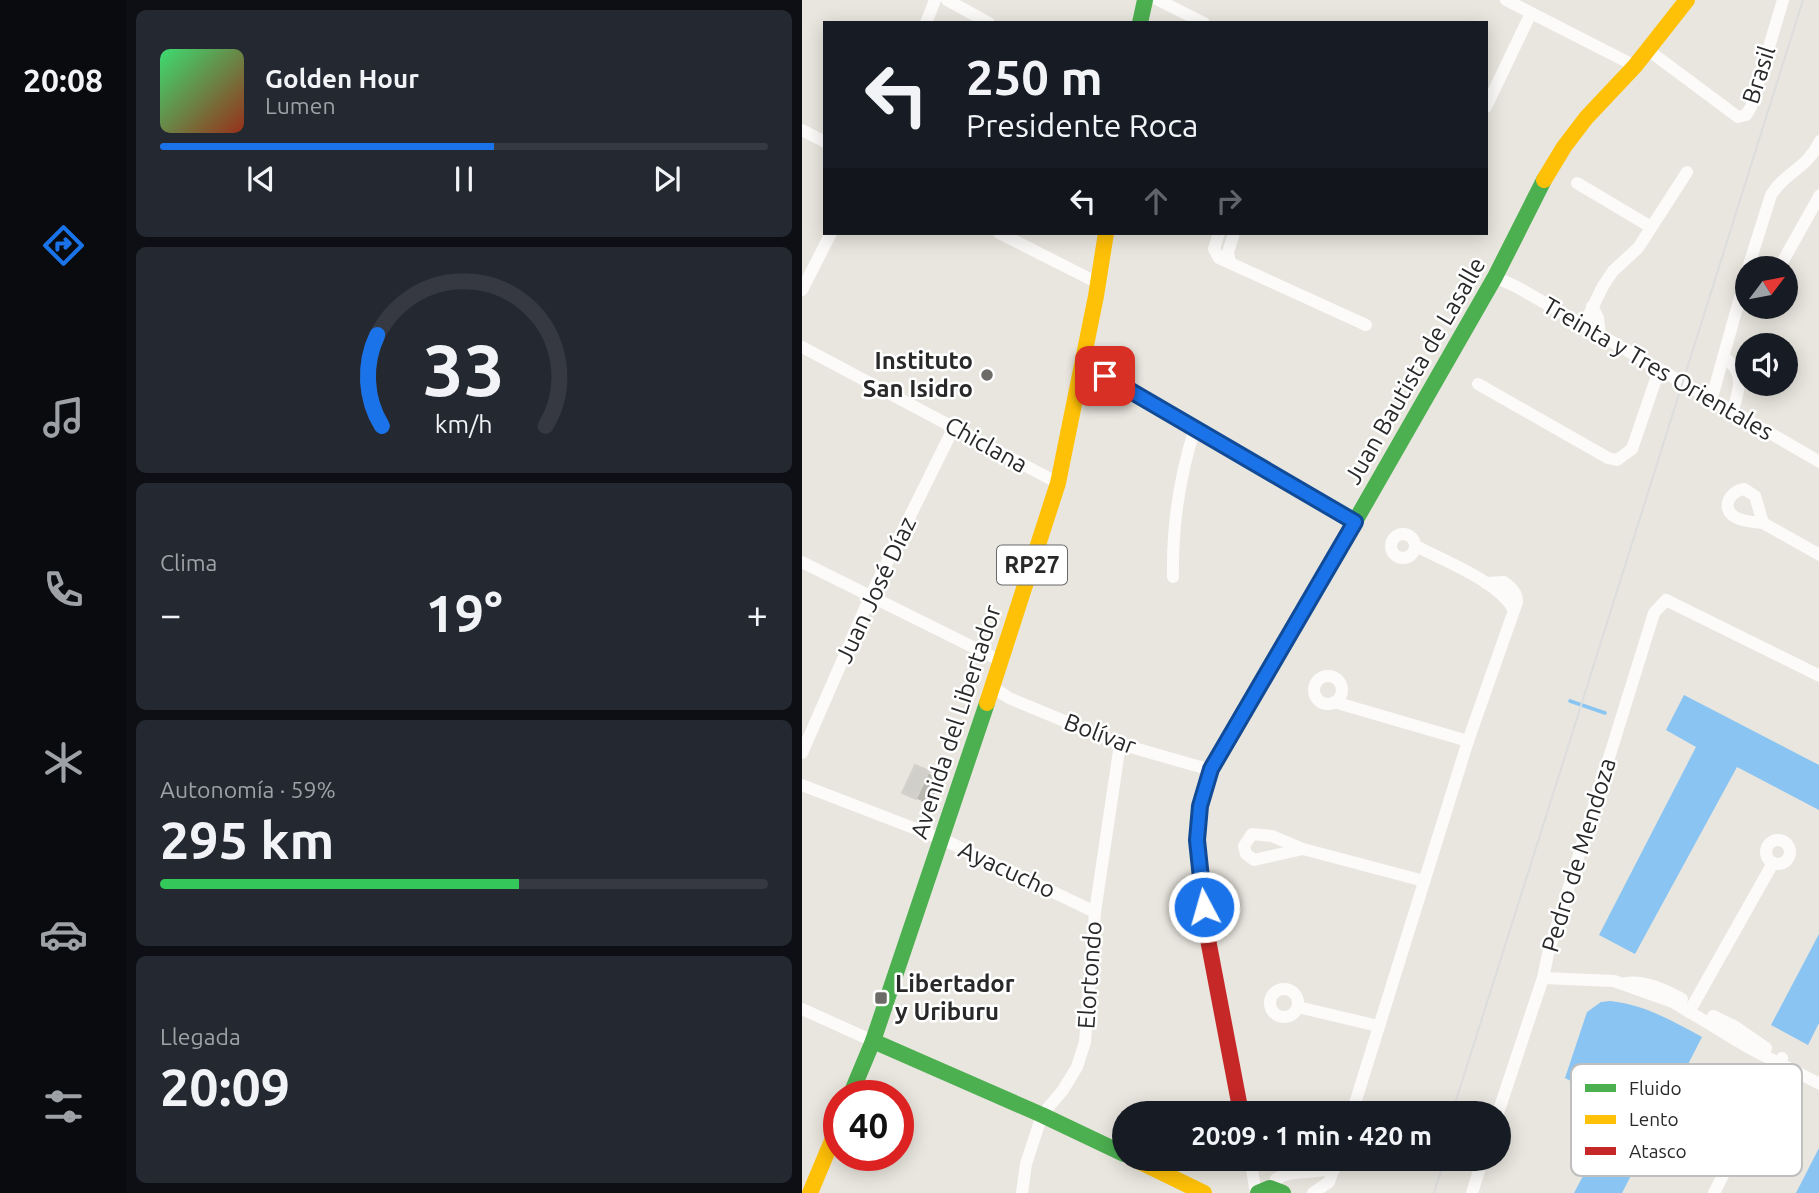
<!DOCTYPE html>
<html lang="es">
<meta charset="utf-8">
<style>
:root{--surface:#171b24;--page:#242831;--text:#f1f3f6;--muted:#9ea1a6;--line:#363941;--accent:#1a73e8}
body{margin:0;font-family:Ubuntu,sans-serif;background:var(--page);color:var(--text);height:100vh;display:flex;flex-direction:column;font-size:26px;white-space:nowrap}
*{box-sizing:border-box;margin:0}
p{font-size:23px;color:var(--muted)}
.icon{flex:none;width:38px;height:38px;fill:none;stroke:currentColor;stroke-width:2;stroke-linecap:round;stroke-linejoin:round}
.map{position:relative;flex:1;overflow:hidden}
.side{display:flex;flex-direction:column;gap:10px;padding:10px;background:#0d0f14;width:676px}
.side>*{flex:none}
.top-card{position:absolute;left:21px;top:21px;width:665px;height:214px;border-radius:0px;box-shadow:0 4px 18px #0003;background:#171b24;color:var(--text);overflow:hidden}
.needle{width:46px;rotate:58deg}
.controls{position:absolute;left:933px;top:256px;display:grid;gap:14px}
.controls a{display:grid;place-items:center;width:63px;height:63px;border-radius:50%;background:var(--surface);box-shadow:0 4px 18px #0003;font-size:35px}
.speed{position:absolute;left:21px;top:1080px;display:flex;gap:14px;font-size:35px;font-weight:700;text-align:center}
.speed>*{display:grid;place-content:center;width:91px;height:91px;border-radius:50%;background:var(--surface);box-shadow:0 4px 18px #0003;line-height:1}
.speed .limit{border:10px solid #d22;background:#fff;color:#111}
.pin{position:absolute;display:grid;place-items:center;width:60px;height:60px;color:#fff;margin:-30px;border-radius:14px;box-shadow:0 4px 10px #0006}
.me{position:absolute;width:77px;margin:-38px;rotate:354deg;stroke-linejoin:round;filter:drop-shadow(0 0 5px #0008)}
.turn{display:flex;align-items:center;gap:24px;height:147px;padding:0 28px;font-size:32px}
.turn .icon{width:91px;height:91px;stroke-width:2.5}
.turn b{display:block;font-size:49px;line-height:60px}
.lanes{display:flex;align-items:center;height:66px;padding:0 28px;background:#0003;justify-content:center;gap:35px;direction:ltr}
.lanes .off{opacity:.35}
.big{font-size:52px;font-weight:700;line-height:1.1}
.side .card{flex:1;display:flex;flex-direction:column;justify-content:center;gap:10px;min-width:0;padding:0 24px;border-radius:10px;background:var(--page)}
.side .dial{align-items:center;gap:0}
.dial svg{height:182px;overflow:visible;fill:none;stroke:var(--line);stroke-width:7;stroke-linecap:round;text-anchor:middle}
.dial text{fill:var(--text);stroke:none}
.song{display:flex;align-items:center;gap:21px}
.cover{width:84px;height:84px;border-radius:10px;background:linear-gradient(135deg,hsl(140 70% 55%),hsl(10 70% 35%))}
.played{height:7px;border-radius:4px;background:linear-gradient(90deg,var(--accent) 55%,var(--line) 55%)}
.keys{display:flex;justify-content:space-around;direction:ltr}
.heat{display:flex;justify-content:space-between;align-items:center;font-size:38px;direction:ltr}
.charge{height:10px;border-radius:5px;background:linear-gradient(90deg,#34c759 59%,var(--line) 0)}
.trip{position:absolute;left:310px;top:1101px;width:399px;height:70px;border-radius:35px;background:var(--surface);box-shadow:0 4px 18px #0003;font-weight:700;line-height:70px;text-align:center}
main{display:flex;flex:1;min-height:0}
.tabs{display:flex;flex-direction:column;width:126px;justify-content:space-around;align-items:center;background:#090b0e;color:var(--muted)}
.tabs .icon{width:49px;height:49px}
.tabs .on{color:var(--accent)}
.tabs b{font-size:32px;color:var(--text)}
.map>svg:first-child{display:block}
.water{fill:#8ac4f2}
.shadow{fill:#0003}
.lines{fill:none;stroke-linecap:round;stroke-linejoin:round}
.stream{stroke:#8ac4f2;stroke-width:3.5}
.building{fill:#d1cfc9;stroke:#d3d1ca;stroke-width:2}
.street{stroke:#fcfbfa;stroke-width:12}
.fast{stroke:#4caf50;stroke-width:16}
.slow{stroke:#ffc107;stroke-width:16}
.jam{stroke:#c62828;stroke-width:16}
.tram{stroke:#ddddde;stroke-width:2}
.route-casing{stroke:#114b97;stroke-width:18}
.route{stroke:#1a73e8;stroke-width:12}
.poi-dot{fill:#6c6b68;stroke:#fff;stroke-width:2.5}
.labels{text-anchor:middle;stroke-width:5;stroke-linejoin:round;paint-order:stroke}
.shield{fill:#fff;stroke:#696969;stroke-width:2}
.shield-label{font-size:23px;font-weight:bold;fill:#292929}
.street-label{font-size:24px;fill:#292929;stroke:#fff}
.poi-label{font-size:24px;font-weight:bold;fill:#292929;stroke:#fff;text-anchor:end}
.key{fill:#fff;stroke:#bfbfbf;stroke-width:2}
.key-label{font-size:19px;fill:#292929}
</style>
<main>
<nav class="tabs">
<b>20:08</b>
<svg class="icon on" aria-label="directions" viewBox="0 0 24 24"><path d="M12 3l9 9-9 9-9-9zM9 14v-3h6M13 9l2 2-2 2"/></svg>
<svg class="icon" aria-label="music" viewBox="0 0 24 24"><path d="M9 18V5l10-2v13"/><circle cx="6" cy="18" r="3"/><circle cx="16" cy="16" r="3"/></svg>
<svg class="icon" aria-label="phone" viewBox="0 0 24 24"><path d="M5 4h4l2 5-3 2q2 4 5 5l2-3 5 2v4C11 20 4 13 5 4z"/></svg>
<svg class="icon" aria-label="climate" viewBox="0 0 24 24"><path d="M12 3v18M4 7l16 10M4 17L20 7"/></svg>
<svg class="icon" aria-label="car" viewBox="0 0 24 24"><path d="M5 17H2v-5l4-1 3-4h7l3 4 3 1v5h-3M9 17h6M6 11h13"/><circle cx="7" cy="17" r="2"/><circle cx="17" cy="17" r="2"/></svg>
<svg class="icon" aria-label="filters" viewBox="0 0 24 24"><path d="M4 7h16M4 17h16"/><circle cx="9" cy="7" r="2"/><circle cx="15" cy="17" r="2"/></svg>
</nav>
<section class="side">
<div class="card">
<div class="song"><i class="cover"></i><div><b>Golden Hour</b><p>Lumen</p></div></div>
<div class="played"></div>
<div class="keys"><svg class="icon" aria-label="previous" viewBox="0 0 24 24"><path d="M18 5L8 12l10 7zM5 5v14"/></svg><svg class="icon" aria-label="pause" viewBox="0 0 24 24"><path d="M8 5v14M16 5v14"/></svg><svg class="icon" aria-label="next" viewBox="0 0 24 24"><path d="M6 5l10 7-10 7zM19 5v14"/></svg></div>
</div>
<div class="card dial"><svg viewBox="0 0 100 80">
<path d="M14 69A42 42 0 1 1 86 69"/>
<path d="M14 69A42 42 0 0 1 12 29" stroke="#1a73e8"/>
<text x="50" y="56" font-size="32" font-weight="700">33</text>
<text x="50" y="72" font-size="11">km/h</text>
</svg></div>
<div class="card"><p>Clima</p>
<div class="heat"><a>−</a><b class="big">19°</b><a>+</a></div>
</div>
<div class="card"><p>Autonomía · 59%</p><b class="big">295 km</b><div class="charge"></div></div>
<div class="card"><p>Llegada</p><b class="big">20:09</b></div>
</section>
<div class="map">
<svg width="1018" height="1193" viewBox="0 0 1018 1193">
<rect width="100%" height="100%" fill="#e8e6de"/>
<g class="water">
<polygon points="882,695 1017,765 1017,810 935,767 833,954 797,935 894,747 864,730"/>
<polygon points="1017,934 1017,1023 1006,1045 969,1025"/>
<path d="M808,1001c33,3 63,20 92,36l-80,156h-48l43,-81 -4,-9 -48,-25 22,-66 14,-10z"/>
<polygon points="1017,1148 1017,1193 994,1193"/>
</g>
<polygon class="shadow" points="126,773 139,780 127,805 102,792"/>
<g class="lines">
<polyline class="stream" points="768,701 803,713"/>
</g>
<polygon class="building" points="113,765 127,771 114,799 100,793"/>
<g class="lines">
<g class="street">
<polyline points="145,0 187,23"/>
<polyline points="356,0 402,23"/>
<polyline points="704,0 833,66"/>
<polyline points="124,23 133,0"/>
<polyline points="846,50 936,117 944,115 949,107 981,0"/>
<polyline points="684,107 729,13"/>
<polyline points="0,130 23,142"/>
<polyline points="775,183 849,227"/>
<polyline points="197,233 296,283"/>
<polyline points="417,233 412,249 417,258 564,325"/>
<polyline points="428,263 426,252 432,233"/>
<path d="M946,268l23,-73c15,-24 35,-25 49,-54"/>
<polyline points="977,268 1018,195"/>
<polyline points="693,277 715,287 1018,462"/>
<polyline points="0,290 29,233"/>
<polyline points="790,306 796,318 798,335"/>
<polyline points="782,325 801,286 811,271 836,248 885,172"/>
<polyline points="0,347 256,483"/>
<path d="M921,357c24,14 16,33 9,56"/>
<polyline points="281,362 553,522"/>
<polyline points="676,384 806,458 815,460 830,449 857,370"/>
<polyline points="909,401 945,272"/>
<path d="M942,489l11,7 8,27c-8,-1 -20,-1 -28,-6 -15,-9 -5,-26 9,-28z"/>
<polyline points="961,523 1018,555"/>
<circle cx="601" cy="546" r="12"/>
<path d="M614,546c28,15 82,35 98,64"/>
<polyline points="0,562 199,661"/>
<path d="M371,577c-1,-52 6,-99 22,-149"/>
<circle cx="526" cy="690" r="14"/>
<polyline points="191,687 207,698 318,744 409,770"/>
<polyline points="532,702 666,741"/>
<polyline points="0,753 68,597 152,427"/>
<polyline points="0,785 140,839 293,912"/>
<circle cx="976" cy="852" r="12"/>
<polyline points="501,849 452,860 444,854 442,846 450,834 470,836 501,849 622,881"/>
<polyline points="741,978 812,981 871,1002 949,1049 1018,1084"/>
<path d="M824,983c19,-3 40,7 56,16"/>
<circle cx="482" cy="1003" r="14"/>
<polyline points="496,1007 576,1026"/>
<polyline points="0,1009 71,1041"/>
<polyline points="887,1012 971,863"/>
<polyline points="911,1016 932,1026 964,1048"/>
<path d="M550,1113l116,-372 49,-139c0,-10 -5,-14 -13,-20l-18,1"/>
<polyline points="696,1113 741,978 746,954 852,613 864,600 1018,676"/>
<polyline points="448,1158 454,1193"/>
<path d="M471,1188l3,-9c17,-10 40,-5 59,-11"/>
<polyline points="220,1193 224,1164 240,1115 261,1090 275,1067 283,1042 293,912 318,744"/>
<polyline points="511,1193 527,1182 536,1158"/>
<polyline points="670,1193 681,1158"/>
<polyline points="912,1193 980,1058"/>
</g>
<g class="fast">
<polyline points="338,23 343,0"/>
<polyline points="524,572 693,277 742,180"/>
<polyline points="71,1041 240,1115 322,1154"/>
<polyline points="48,1096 71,1041 185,703"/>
<polyline points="456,1193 468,1188 481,1193"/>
</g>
<g class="slow">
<polyline points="742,180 762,147 784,118 833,66 885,0"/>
<polyline points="185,703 256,483 294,296 304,233"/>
<polyline points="330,1158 402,1193"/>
<polyline points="8,1193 37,1124"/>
</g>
<polyline class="jam" points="439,1113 404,929 395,840 398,806 409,770 524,572"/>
<g class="tram">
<path d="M650,1113c117,-371 236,-741 351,-1113"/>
<polyline points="632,1193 643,1158"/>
</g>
</g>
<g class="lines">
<g class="route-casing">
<polyline id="route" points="303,376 553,522 409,769 398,806 395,840 402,907"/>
</g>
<use href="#route" class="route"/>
</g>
<g class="poi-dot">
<circle cx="185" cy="375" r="7"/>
<rect x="72" y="991" width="14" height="14" rx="3.5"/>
</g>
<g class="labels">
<rect class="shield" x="195" y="545.5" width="70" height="39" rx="5"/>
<g class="shield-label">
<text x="230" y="573">RP27</text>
</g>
<g class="street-label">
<text transform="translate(957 75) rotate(-72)" y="8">Brasil</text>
<text transform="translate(856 369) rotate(30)" y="8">Treinta y Tres Orientales</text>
<text transform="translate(613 371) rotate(-60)" y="8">Juan Bautista de Lasalle</text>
<text transform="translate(184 445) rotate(29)" y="8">Chiclana</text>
<text transform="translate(74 590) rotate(-65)" y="8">Juan José Díaz</text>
<text transform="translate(154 722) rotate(-72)" y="8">Avenida del Libertador</text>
<text transform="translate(298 734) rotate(21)" y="8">Bolívar</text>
<text transform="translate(777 855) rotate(-73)" y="8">Pedro de Mendoza</text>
<text transform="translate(205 870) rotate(25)" y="8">Ayacucho</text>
<text transform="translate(288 975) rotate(-86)" y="8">Elortondo</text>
</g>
<g class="poi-label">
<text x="171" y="369">Instituto<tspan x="171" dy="28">San Isidro</tspan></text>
<text x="93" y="992" text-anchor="start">Libertador<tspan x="93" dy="28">y Uriburu</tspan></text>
</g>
</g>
<rect x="769" y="1064" width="231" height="112" rx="10" class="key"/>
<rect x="783" y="1084" width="31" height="8" fill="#4caf50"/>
<rect x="783" y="1115" width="31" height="9" fill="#ffc107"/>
<rect x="783" y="1147" width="31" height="8" fill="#c62828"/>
<g class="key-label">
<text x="827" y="1095">Fluido</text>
<text x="827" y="1126">Lento</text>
<text x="827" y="1158">Atasco</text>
</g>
</svg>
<div class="controls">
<a><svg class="needle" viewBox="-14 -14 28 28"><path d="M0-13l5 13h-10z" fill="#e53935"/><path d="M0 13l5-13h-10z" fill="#9ea1a6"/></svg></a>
<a><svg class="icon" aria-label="sound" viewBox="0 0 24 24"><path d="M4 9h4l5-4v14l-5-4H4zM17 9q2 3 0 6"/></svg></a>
</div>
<div class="speed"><div class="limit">40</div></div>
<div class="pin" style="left:303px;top:376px;background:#d93025"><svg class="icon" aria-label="arrive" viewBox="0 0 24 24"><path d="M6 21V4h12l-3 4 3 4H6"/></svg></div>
<svg class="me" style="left:402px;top:907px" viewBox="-20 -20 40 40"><circle r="17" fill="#1a73e8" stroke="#fff" stroke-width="3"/><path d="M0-11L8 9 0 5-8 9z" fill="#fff"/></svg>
<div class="trip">20:09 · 1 min · 420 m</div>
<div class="top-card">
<div class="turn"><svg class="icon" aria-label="left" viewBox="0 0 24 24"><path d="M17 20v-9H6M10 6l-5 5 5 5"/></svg><div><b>250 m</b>Presidente Roca</div></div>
<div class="lanes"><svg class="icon" aria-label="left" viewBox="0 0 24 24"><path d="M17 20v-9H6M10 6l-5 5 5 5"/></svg><svg class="icon off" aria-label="ahead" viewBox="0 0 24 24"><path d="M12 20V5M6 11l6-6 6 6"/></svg><svg class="icon off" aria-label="right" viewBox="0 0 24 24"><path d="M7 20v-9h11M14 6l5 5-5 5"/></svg></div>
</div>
</div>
</main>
